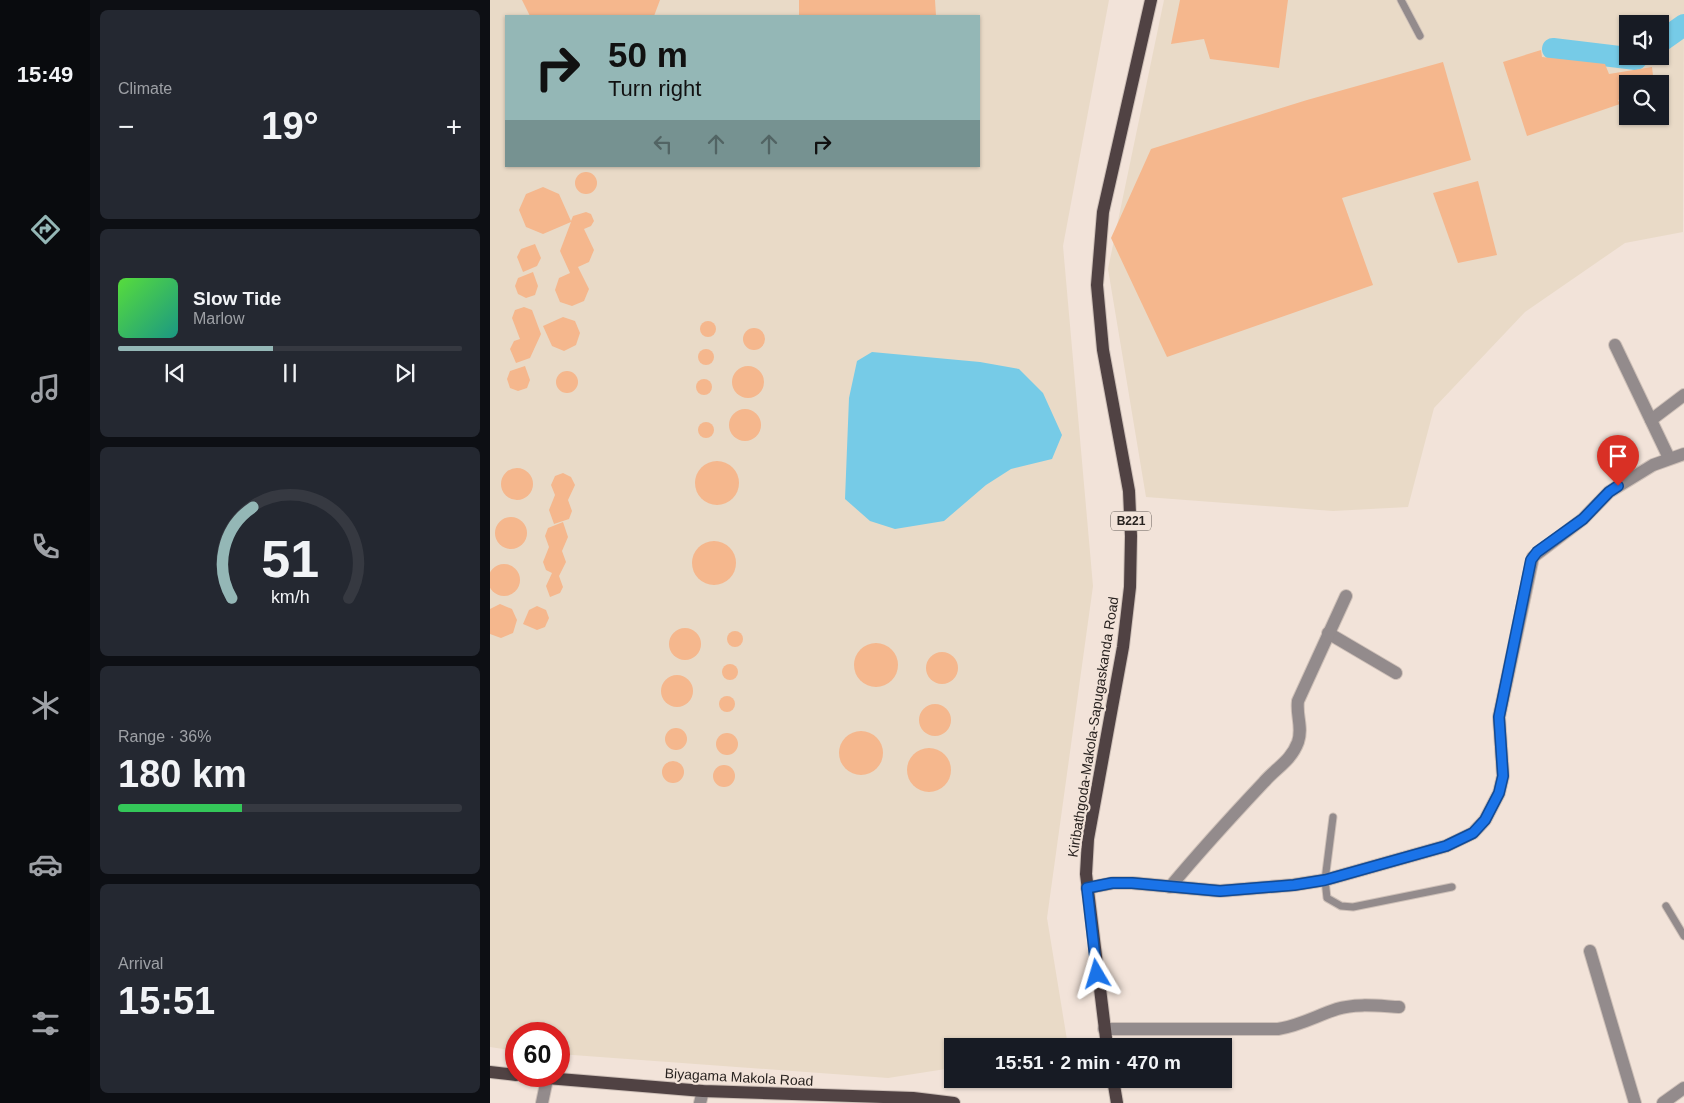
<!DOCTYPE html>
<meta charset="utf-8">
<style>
:root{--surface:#171b24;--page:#242831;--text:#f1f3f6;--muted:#9ea1a6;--line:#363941;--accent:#94b7b6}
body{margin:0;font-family:Arial,sans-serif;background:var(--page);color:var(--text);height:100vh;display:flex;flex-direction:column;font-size:19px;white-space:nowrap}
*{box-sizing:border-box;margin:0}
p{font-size:16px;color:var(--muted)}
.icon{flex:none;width:28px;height:28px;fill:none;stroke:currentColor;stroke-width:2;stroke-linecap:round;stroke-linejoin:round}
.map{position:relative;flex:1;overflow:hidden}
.drawer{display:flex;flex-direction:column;gap:10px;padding:10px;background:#0d0f14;width:400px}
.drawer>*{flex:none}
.hud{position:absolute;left:15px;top:15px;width:475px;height:152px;border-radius:0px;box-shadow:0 1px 4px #0004;background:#94b7b6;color:#111;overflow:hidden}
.fabs{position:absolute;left:1129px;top:15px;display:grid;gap:10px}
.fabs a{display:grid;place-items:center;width:50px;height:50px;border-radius:0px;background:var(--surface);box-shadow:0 1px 4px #0004;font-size:25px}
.speed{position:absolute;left:15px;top:1022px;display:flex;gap:10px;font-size:25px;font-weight:700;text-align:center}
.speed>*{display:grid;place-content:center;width:65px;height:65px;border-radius:50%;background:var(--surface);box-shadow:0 1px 4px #0004;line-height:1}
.speed .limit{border:8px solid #d22;background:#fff;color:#111}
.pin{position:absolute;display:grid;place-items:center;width:42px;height:42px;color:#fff;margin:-51px -21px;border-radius:50% 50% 50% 0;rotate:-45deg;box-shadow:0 0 5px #0007}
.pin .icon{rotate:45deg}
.me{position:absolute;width:55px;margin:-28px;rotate:353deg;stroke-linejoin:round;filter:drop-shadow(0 0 4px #0008)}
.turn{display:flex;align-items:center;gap:18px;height:105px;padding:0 20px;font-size:22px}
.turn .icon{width:65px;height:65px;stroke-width:2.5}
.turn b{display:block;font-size:35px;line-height:42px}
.lanes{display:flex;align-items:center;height:48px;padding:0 20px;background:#0003;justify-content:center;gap:25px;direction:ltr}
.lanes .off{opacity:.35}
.big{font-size:38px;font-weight:700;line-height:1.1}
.drawer .widget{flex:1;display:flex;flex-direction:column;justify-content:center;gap:8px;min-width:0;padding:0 18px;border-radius:8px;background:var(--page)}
.drawer .dial{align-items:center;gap:0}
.dial svg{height:130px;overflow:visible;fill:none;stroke:var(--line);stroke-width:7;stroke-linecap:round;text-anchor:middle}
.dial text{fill:var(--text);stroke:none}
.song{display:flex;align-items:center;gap:15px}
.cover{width:60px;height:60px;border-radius:8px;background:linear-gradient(135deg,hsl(110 70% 55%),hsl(170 70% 35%))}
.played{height:5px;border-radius:2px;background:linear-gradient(90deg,var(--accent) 45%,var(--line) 45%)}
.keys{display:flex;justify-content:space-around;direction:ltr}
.heat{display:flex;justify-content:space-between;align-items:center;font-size:28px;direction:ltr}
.charge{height:8px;border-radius:4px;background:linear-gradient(90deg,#34c759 36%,var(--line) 0)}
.trip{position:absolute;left:454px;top:1038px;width:288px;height:50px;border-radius:0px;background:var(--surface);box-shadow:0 1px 4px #0004;font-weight:700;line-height:50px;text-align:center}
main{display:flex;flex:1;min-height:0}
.menu{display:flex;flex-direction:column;width:90px;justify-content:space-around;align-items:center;background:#090b0e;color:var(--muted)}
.menu .icon{width:35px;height:35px}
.menu .selected{color:var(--accent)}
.menu b{font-size:22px;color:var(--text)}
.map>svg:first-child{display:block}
.industrial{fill:#e9dac7;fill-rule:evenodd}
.water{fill:#76cbe7}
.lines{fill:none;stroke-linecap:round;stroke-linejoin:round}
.river{stroke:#76cbe7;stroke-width:22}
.building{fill:#f5b78d}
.service-casing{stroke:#cec0b8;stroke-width:9}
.minor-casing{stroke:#cec0b8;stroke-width:14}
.tertiary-casing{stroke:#cec0b8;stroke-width:14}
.primary-casing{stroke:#cec0b8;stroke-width:14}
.service{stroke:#938b8c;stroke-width:7}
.minor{stroke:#938b8c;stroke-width:12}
.tertiary{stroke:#938b8c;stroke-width:12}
.primary{stroke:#504243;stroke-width:12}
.route-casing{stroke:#114b97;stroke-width:12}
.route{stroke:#1a73e8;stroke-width:9}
.labels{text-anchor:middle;stroke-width:4.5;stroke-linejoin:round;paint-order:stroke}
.shield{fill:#f2e3d9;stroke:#655d58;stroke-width:1}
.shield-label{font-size:12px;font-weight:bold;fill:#292320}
.street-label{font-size:14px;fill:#292320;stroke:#f2e3d9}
</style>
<main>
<nav class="menu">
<b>15:49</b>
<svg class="icon selected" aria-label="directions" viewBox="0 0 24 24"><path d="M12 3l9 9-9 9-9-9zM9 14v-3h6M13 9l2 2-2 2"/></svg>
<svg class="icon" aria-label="music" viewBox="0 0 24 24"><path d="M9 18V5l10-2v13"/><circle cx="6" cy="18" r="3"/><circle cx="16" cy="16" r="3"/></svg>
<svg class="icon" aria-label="phone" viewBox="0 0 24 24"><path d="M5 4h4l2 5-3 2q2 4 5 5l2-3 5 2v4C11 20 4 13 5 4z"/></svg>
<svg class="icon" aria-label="climate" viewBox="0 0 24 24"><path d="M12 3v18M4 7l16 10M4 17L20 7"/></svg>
<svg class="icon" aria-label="car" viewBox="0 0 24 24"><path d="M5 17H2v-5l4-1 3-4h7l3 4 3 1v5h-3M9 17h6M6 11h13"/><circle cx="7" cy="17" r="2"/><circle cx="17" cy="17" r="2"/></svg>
<svg class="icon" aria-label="filters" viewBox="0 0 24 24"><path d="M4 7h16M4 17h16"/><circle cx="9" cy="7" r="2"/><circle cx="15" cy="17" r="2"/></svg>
</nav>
<section class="drawer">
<div class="widget"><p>Climate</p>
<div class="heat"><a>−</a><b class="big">19°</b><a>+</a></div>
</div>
<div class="widget">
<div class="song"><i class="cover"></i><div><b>Slow Tide</b><p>Marlow</p></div></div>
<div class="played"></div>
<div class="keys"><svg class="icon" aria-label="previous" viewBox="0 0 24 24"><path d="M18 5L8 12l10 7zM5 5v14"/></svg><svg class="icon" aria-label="pause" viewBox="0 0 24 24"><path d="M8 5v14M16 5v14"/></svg><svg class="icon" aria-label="next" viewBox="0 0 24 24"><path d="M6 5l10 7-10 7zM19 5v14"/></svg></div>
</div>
<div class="widget dial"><svg viewBox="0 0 100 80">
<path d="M14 69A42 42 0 1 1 86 69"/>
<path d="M14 69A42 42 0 0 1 27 13" stroke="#94b7b6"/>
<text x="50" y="56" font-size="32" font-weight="700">51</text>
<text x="50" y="72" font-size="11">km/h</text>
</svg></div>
<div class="widget"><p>Range · 36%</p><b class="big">180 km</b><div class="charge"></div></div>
<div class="widget"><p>Arrival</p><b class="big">15:51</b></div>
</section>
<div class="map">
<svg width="1194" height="1103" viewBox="0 0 1194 1103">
<rect width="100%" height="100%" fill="#f2e3d9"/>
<g class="industrial">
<path d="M0,0h619l-46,246 30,340 -46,332 21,128h-116v22l-64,10 -329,-24v-20h-43v17l-26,-4zM16,16h473v150h-473z"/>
<path d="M674,0h520l-1,232 -58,11 -100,69 -91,96 -26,99 -75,4 -187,-14 -38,-228zM1138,24h32v32h-32zM1138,84h32v32h-32z"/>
</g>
<polygon class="water" points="382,352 490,362 529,369 553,393 572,435 562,459 521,469 496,485 454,521 405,529 380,521 355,499 359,398 367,361"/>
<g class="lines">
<g class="river">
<polyline points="1170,42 1194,25"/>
<polyline points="1063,49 1146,59 1149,56"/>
</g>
</g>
<g class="building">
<polygon points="32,0 170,0 164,16 40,16"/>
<polygon points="309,0 445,0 446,16 309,16"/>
<polygon points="690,0 798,0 789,68 720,59 714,39 681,44"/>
<polygon points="1051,50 1052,57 1115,64 1119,74 1162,67 1164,84 1138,84 1138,98 1128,100 1130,104 1037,136 1013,62"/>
<polygon points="953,62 981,160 852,198 883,285 677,357 621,238 661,149 817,100"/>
<circle cx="96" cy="183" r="11"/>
<polygon points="988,181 1007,255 968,263 943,193"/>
<polygon points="53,187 69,194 81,221 83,216 96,212 101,214 104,221 101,226 94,229 104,250 99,262 88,267 99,289 94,301 82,306 70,302 65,290 69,278 80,273 70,251 81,222 53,234 36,227 29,210 36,194"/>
<polygon points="45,244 51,258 47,266 33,272 27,257 31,249"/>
<polygon points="43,272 48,286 45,295 36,298 28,294 25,286 28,278"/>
<polygon points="34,307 42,310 51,334 40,358 26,363 20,349 24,341 30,339 22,318 25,310"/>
<polygon points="73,317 85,321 90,333 86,345 74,351 62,346 53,326"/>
<circle cx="218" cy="329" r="8"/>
<circle cx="264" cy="339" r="11"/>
<circle cx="216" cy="357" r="8"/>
<circle cx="258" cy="382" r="16"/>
<polygon points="35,366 40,380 37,388 28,391 20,388 17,379 20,371"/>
<circle cx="77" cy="382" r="11"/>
<circle cx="214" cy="387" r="8"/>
<circle cx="255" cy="425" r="16"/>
<circle cx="216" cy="430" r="8"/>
<circle cx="227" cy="483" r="22"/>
<circle cx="27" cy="484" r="16"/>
<polygon points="73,473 81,477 85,485 78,500 82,511 79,519 64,524 59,510 65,495 61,485 65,476"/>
<circle cx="21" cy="533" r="16"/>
<polygon points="73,522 78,537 72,551 76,562 69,576 73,587 70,593 60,597 56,586 62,573 56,570 53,562 59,547 55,536 58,528"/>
<circle cx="224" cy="563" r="22"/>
<circle cx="14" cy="580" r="16"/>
<polygon points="10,604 22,609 27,620 23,633 11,638 0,634 0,609"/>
<polygon points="47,606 56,610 59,618 55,627 47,630 33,624 39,610"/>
<circle cx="195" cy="644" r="16"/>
<circle cx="245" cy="639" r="8"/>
<circle cx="386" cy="665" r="22"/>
<circle cx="452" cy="668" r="16"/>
<circle cx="240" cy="672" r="8"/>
<circle cx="187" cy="691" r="16"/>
<circle cx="237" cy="704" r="8"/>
<circle cx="445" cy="720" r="16"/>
<circle cx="186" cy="739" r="11"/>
<circle cx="371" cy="753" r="22"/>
<circle cx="237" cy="744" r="11"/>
<circle cx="439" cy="770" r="22"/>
<circle cx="183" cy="772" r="11"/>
<circle cx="234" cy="776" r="11"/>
</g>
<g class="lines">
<g class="service-casing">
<g id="service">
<polyline points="911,0 930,36"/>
<polyline points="843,817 835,880 837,898 851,906 863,907 962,887"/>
<polyline points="1176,906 1194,936"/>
</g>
</g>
<g class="minor-casing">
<g id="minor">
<polyline points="1125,345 1179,458"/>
<polyline points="1161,420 1194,395"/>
<polyline points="838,633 906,673"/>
<path d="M680,887c30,-36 62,-71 94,-105 12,-14 27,-21 34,-40 5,-15 -2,-26 0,-41l48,-105"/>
<polyline points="597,888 623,883 642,883 730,891 803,885 835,880 956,846 983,833 995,820 1009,793 1013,776 1009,717 1043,557 1093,519 1119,492 1163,465 1194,454"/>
<polyline points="1100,951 1145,1103"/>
<path d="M614,1029h174c21,-3 38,-13 59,-20 19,-6 42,-3 62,-2"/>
<polyline points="52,1103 57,1079"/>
<polyline points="210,1103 213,1091"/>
</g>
</g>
<g class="tertiary-casing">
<polyline id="tertiary" points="1173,1103 1194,1088"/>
</g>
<g class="primary-casing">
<g id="primary">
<polyline points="617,1046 596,874 598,839 633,647 640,587 641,536 639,491 613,350 607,285 613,212 661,0"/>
<polyline points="0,1072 26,1075"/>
<polyline points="33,1076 213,1091 423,1098 464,1103"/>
<polyline points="623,1079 627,1103"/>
</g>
</g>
<use href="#service" class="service"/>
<use href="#minor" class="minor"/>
<use href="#tertiary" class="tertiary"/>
<use href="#primary" class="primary"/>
</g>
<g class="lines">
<g class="route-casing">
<polyline id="route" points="607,974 597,888 622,883 642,883 730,891 804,885 835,880 956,846 983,833 995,820 1009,793 1013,776 1009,717 1041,560 1047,552 1093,519 1119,492 1128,486"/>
</g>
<use href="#route" class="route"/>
</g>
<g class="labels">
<rect class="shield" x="621" y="511.5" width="40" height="19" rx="4"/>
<g class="shield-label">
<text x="641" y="525">B221</text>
</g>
<g class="street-label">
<text transform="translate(603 727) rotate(-81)" y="5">Kiribathgoda-Makola-Sapugaskanda Road</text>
<text transform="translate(249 1077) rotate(3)" y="5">Biyagama Makola Road</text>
</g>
</g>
</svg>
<div class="fabs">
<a><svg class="icon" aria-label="sound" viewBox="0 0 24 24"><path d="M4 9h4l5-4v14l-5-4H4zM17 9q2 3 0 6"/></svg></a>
<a><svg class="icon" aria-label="search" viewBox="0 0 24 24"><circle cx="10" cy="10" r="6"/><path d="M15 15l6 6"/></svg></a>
</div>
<div class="speed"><div class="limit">60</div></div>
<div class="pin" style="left:1128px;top:486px;background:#d93025"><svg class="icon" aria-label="arrive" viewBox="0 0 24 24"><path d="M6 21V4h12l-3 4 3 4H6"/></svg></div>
<svg class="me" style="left:607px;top:974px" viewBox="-20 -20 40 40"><path d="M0-17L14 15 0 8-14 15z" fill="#1a73e8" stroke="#fff" stroke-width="4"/></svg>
<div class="trip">15:51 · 2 min · 470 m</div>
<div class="hud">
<div class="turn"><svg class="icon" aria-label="right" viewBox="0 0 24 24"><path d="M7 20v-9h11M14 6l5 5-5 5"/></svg><div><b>50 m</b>Turn right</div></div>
<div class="lanes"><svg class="icon off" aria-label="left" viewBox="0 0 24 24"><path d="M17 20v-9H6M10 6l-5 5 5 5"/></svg><svg class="icon off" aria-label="ahead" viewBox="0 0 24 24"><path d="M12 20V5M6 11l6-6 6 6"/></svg><svg class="icon off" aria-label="ahead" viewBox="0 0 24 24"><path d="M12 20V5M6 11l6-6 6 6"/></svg><svg class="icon" aria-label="right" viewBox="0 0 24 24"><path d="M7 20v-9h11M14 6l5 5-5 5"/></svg></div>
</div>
</div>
</main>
